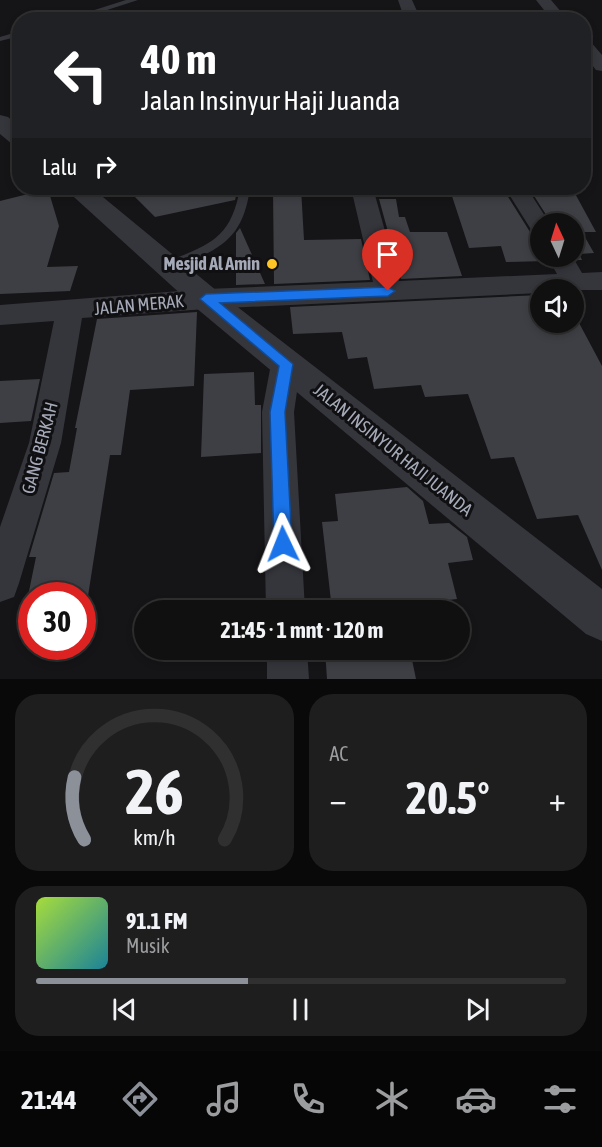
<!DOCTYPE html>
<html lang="id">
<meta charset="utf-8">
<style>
:root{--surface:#101011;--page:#1e1e1f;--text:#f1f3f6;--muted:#9c9d9f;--line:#303031;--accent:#8c9099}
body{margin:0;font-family:"Asap Condensed",sans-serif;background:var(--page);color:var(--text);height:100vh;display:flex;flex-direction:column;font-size:22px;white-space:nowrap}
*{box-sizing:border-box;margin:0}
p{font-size:20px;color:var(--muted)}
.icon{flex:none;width:33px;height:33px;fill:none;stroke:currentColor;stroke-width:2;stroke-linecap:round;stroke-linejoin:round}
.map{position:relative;height:679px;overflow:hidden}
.side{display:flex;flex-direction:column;gap:15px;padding:15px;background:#090909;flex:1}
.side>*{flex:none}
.guide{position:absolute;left:12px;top:12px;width:579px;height:183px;border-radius:24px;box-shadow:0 3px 9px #0003,0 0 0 2px var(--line);background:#202124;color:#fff;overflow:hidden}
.needle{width:39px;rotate:356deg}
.fabs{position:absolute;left:530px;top:213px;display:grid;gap:12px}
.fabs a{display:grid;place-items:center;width:54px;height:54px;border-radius:50%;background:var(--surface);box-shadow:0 3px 9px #0003,0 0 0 2px var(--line);font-size:30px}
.speed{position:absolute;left:18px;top:582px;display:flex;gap:12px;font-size:30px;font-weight:700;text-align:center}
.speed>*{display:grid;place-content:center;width:78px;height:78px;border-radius:50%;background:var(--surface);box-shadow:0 3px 9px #0003,0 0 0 2px var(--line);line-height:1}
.speed .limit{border:9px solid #d22;background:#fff;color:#111}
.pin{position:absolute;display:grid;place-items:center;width:51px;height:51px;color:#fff;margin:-62px -26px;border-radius:50% 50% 50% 0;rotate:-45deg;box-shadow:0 0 6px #0007}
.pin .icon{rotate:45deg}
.me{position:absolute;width:66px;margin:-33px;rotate:358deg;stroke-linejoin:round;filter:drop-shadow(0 0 4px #0008)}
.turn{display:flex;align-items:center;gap:21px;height:126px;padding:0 30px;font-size:27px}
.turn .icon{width:78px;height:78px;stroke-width:2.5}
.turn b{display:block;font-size:42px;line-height:51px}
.then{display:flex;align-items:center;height:57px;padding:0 30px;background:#0003;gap:12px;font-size:22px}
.big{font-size:45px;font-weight:700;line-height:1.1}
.side .card{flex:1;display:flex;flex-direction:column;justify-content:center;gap:9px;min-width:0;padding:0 21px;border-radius:24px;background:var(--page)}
.side .dial{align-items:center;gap:0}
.dial svg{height:156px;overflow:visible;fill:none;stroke:var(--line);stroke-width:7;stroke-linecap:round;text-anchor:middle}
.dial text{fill:var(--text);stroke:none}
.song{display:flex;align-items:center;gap:18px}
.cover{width:72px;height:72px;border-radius:9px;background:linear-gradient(135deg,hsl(80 70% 55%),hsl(190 70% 35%))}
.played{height:6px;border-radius:3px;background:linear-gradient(90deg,var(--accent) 40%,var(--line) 40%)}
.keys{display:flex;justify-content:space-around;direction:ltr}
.heat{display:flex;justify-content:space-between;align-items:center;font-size:33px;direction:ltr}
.side .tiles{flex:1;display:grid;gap:15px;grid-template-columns:1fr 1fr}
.card:last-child{grid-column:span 2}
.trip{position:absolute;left:134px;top:600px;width:336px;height:60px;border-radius:30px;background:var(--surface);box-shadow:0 3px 9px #0003,0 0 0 2px var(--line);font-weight:700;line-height:60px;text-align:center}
.menu{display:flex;height:96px;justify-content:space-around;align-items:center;background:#060607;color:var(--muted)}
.menu .icon{width:42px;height:42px}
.menu .active{color:var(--accent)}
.menu b{font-size:27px;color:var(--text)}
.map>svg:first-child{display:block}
.building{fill:#3e3f44}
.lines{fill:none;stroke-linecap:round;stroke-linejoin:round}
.service{fill:#35363c;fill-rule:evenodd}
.minor{fill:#35363c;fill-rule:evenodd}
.tertiary{fill:#35363c;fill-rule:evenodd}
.route{fill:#1a73e8;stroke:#114b97;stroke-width:1.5}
.poi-dot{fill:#fec325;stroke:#101012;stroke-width:2}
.labels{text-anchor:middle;stroke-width:6;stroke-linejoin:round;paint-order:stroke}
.poi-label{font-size:18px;font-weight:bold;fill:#a5aab8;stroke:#101012;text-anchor:end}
.street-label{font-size:18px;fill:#a5aab8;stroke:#101012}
</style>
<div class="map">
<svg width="602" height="679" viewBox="0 0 602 679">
<rect width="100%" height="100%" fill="#151517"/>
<g class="building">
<polygon points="126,188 238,188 235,200 155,217"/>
<polygon points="273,188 301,188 304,240 361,239 370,280 274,284"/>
<polygon points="529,188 572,188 596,232 582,232 594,253 579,254 582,260 577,260 573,254 573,224 552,224"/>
<polygon points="48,189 59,226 47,267 78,266 70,291 0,294 0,201"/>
<polygon points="505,192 530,232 540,236 540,256 545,256 547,261 506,262 501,246 469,248 451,193"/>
<polygon points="379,199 396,199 399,217 405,217 410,232 447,232 462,276 401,279"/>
<polygon points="240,228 265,284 236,285 236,233"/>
<polygon points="540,295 540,324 578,321 602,366 602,570 578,515 537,519 514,457 491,459 468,394 425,397 421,385 374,389 367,357 348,359 342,332 293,334 290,307"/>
<polygon points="197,312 194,386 130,390 121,455 110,455 88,596 28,596 36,557 29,557 54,473 69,472 77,428 75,428 97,319"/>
<polygon points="254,372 255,405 261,405 261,453 201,457 204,374"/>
<polygon points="40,379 31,421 0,423 0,381"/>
<polygon points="407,487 423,501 429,524 449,523 467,537 473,560 448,563 457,599 403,605 404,610 332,610 322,522 338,521 335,494"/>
<polygon points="325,650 410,650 416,679 327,679"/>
</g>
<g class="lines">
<g class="service">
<polygon points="126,0 138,0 76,20 63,20"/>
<polygon points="20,31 20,36 0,41 0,37"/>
<path d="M240,188h10c-6,42 -21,57 -59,73 -9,4 -18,10 -27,8l-2,-3 2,-3c44,-18 67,-23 76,-75z"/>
</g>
<g class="minor">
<polygon points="398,0 412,0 421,20 405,20"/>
<polygon points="536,0 551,0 568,20 552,20"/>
<polygon points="584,40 590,41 602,55 602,71 596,70 584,55"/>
<polygon points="351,188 373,188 399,281 557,274 547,256 572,256 582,273 602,272 602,290 540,290 540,293 206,309 82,318 61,443 19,583 14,597 0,602 0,527 29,443 54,321 0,325 0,305 206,289 373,282"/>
<polygon points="505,188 527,188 550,224 540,224 540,234 532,231"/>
<polygon points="286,352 296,356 301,364 294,412 305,610 266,610 262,412 271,364 276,356"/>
<polygon points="267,650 307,650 309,679 267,679"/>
</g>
<g class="tertiary">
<polygon points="0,115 8,117 20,127 20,146 12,144 0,134"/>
<polygon points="64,188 92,188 217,291 602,589 602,641 586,634 195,307"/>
</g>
</g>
<polygon class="route" points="388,287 395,291 388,296 220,303 293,364 285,412 292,544 289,550 283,553 277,550 274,544 270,412 279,366 200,299 206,294"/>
<circle class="poi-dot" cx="272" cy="264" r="6"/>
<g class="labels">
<g class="poi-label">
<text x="260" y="270">Mesjid Al Amin</text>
</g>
<g class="street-label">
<text transform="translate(139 305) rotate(-5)" y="6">JALAN MERAK</text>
<text transform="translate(40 448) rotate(-75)" y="6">GANG BERKAH</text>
<text transform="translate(393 450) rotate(39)" y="6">JALAN INSINYUR HAJI JUANDA</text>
</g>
</g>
</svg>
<div class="fabs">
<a><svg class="needle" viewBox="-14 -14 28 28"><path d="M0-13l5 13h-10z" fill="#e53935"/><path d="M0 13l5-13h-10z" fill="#9c9d9f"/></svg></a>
<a><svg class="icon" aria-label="sound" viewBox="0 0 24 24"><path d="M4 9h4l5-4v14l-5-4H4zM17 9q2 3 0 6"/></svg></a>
</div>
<div class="speed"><div class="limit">30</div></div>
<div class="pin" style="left:388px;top:291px;background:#d93025"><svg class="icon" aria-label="arrive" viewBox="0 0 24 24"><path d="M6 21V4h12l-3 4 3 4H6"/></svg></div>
<svg class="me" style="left:283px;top:544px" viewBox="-20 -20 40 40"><path d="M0-17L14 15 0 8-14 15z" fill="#1a73e8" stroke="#fff" stroke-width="4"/></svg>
<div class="trip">21:45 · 1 mnt · 120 m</div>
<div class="guide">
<div class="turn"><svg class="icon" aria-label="left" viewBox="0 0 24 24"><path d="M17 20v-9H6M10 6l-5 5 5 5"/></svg><div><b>40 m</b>Jalan Insinyur Haji Juanda</div></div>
<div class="then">Lalu<svg class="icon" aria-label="right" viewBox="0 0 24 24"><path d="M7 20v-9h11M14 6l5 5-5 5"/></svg></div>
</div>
</div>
<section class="side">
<div class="tiles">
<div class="card dial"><svg viewBox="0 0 100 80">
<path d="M14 69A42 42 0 1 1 86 69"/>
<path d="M14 69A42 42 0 0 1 9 37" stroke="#8c9099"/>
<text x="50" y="56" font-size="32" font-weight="700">26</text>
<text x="50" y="72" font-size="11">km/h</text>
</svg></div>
<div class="card"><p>AC</p>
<div class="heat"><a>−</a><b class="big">20.5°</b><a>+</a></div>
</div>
<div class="card">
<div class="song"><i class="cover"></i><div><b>91.1 FM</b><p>Musik</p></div></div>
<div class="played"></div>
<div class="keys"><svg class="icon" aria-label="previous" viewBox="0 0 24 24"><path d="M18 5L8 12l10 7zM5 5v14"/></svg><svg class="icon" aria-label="pause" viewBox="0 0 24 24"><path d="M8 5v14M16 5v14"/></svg><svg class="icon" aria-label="next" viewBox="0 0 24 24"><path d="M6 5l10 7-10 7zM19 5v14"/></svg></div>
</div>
</div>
</section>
<nav class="menu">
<b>21:44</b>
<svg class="icon active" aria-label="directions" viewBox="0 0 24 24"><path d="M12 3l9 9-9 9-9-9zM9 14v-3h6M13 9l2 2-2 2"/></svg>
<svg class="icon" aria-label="music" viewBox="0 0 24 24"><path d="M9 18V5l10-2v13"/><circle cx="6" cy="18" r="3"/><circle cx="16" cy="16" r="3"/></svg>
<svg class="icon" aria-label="phone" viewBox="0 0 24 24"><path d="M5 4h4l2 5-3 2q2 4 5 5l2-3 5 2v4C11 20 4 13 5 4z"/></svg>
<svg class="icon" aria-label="climate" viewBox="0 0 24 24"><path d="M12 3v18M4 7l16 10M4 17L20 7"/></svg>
<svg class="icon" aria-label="car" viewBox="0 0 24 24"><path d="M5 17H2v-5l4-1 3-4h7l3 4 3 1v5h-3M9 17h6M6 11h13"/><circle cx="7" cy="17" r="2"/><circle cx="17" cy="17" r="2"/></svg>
<svg class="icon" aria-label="filters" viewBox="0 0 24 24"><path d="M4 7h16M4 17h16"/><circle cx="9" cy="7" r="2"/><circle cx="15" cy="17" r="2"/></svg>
</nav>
